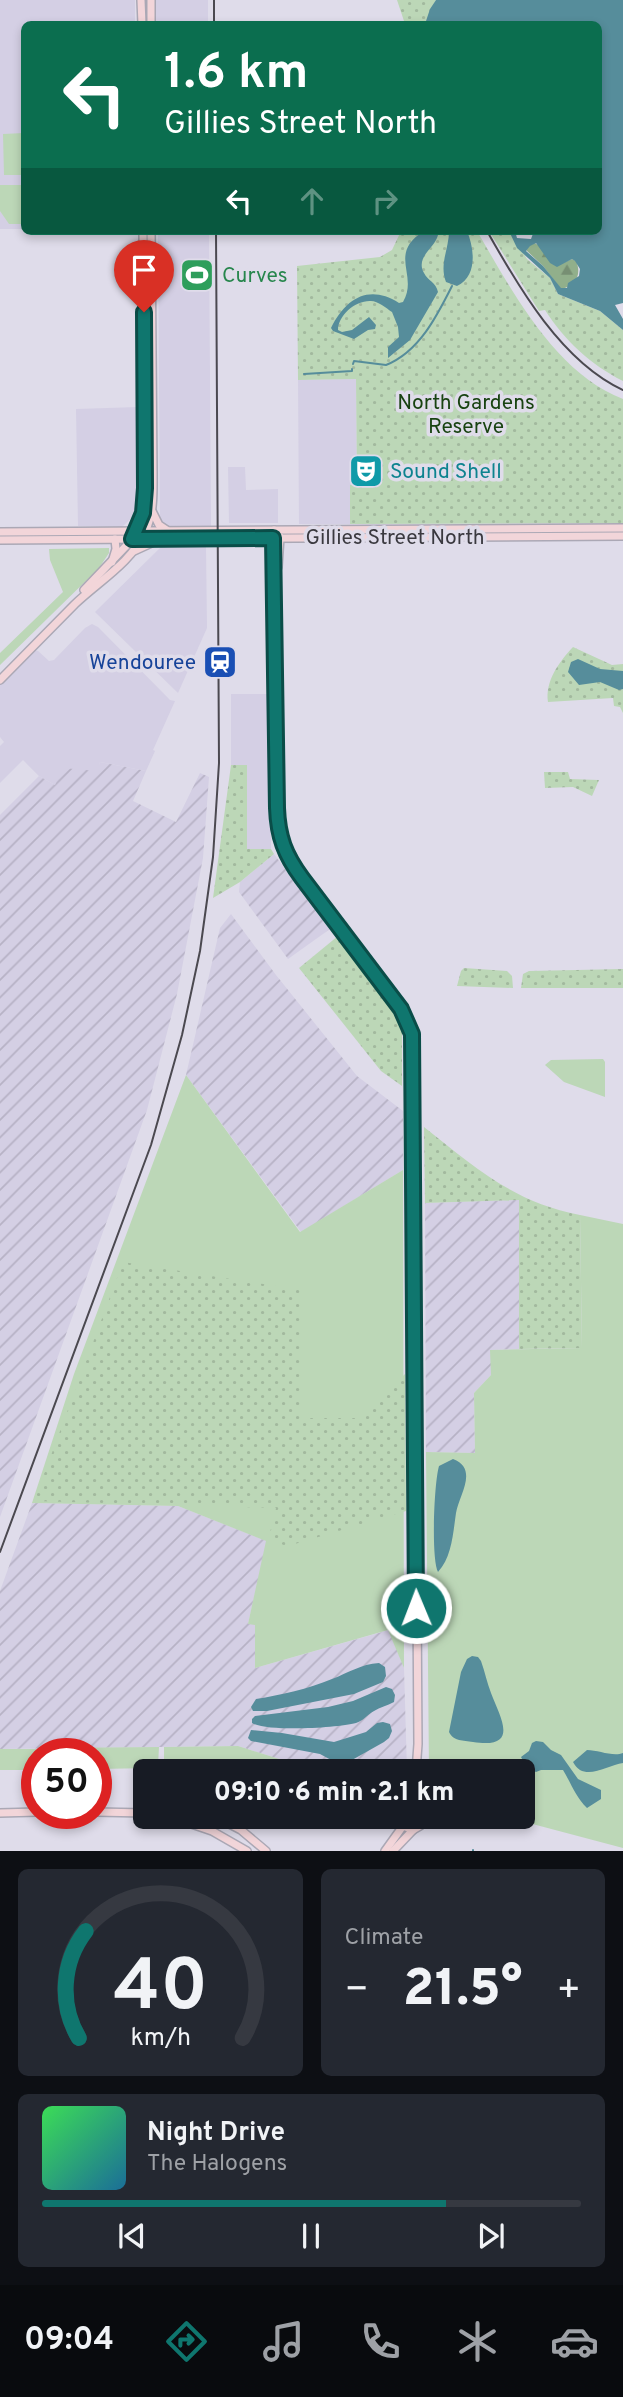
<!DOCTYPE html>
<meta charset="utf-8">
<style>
:root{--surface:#171b24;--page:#242831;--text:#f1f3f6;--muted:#9ea1a6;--line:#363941;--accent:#0f766e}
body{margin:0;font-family:Overpass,sans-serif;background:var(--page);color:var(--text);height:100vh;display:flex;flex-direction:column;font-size:26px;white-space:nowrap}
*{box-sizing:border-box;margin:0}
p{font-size:23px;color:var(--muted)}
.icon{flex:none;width:38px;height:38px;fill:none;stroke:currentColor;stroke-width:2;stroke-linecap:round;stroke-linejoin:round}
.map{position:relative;height:1851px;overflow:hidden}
.side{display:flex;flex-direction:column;gap:18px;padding:18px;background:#0d0f14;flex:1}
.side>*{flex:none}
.banner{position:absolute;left:21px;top:21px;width:581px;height:214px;border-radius:10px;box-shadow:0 4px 10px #0003;background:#0b6e4f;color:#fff;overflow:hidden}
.speed{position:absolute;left:21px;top:1738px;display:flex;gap:14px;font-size:35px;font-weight:700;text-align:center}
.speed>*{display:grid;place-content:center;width:91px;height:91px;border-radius:50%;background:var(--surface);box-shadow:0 4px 10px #0003;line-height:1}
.speed .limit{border:10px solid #d22;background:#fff;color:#111}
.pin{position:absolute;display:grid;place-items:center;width:60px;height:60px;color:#fff;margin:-72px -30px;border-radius:50% 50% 50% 0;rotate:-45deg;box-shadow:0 0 7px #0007}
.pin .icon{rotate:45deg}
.me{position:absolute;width:77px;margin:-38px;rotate:359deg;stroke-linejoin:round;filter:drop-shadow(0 0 5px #0008)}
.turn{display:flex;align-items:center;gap:24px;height:147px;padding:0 28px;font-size:32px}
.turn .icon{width:91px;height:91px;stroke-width:2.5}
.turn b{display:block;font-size:49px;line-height:60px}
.lanes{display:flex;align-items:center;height:66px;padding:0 28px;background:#0003;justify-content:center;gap:35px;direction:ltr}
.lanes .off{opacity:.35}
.big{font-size:52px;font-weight:800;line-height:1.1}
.side .widget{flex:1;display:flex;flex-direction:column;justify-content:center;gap:10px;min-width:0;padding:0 24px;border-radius:10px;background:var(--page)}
.side .dial{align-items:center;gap:0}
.dial svg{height:182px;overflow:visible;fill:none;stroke:var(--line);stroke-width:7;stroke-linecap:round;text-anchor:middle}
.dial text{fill:var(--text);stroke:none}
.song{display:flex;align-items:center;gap:21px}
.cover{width:84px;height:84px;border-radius:10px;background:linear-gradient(135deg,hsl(130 70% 55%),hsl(200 70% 35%))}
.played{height:7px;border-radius:4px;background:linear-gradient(90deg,var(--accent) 75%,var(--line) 75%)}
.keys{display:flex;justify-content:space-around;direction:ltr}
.heat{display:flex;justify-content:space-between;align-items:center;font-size:38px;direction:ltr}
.side .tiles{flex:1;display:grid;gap:18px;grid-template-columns:1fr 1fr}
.widget:last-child{grid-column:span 2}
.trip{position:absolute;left:133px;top:1759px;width:402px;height:70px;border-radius:10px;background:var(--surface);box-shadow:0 4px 10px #0003;font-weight:800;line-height:70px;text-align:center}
.tabs{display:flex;height:112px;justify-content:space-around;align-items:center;background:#090b0e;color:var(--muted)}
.tabs .icon{width:49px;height:49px}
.tabs .active{color:var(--accent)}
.tabs b{font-size:32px;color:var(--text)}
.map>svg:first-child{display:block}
.built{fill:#d4cfe4}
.industrial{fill:url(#industrial-furrows)}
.grass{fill:#bcd7b7}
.forest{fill:url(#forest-firs)}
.park{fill:url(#park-dots)}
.water{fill:#568d9b;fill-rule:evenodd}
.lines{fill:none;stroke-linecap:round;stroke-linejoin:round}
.stream{stroke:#568d9b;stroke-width:2}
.secondary-casing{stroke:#aba8b5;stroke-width:10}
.secondary{stroke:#f2d5d9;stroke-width:7}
.tram{stroke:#4b4950;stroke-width:2}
.rail{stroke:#4b4950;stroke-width:2}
.route-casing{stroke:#0a4d48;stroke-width:18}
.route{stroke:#0f766e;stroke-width:12}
.labels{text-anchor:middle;stroke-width:7;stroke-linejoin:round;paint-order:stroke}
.leisure-label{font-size:21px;fill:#27864d;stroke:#dfdcea;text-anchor:start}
.park-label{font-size:21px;fill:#184311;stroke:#dfdcea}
.culture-label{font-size:21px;fill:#0d838f;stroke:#dfdcea;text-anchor:start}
.street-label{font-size:21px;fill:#3a393f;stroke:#dfdcea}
.transit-label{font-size:21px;fill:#164399;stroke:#dfdcea;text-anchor:end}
</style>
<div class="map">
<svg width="623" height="1851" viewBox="0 0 623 1851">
<defs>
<pattern id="industrial-furrows" width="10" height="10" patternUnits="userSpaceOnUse" patternTransform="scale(1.75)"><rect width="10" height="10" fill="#d4cfe4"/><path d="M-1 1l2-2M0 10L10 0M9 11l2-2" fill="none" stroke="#b7b2c5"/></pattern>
<pattern id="forest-firs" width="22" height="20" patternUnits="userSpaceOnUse" patternTransform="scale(1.75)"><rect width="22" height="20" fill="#91af8b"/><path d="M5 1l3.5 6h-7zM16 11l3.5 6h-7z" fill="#778f73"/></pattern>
<pattern id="park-dots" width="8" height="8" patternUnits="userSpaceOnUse" patternTransform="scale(1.75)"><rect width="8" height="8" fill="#bcd7b7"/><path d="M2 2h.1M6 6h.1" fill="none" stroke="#a2b99e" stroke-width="1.8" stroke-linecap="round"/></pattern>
</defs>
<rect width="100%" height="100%" fill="#dfdcea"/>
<g class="built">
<polygon points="0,0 135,0 135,24 24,24 24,229 0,229"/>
<rect x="156" y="0" width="52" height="24"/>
<polygon points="158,231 209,231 211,526 166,526 160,520"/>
<polygon points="356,379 357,485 350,485 350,524 299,524 298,380"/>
<polygon points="138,407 139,511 122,527 78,526 76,409"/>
<polygon points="228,467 245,467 246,490 278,489 278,523 229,523"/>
<polygon points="206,546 207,628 178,693 95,612 161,547"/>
<polygon points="92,624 98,627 170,700 175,701 153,750 155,751 146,771 100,762 98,771 55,785 39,776 23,760 0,783 0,746 4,742 0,737 0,680 31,649 38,651 49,661 54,660 85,628"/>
<polygon points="231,694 269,694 271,849 247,850 247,765 231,765"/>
</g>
<g class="industrial">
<polygon points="100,762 146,771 133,801 176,822 200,773 209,777 203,858 177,994 147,1110 0,1517 0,815 39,776 55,785 63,768 97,771"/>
<polygon points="274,854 330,929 288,959 239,892 240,882"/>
<polygon points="231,914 276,975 357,1076 403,1111 403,1170 301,1232 186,1075 220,928"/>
<polygon points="519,1200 519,1349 491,1350 491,1375 474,1393 475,1453 426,1452 425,1203"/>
<polygon points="32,1503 178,1506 267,1541 248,1624 255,1624 255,1668 389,1630 404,1668 407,1771 317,1771 238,1746 0,1749 0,1591"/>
</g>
<g class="grass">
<polygon points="24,133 24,175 4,175 3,134"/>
<polygon points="0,185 24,185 24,224 9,224 0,211"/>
<polygon points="109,548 109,553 99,568 0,665 0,653 63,592 50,560 49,549"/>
<polygon points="603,1059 605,1062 605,1097 564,1082 545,1065 551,1060"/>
<polygon points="186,1075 300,1232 403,1170 404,1668 388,1630 255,1668 255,1625 248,1624 266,1541 178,1506 32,1503 74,1374"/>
<polygon points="580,1215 623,1224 623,1848 506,1817 523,1816 523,1771 429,1771 426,1452 475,1453 474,1393 491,1375 490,1350 582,1348"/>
<polygon points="238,1746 317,1771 168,1768 164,1762 164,1747"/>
<polygon points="159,1747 158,1765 154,1768 96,1769 96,1754 43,1753 43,1748"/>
<rect x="0" y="1749" width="36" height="21"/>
</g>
<path class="forest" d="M535,243l28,20 9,-4 4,2c6,13 0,25 -15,28l-18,-23 -17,-16 4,-5z"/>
<g class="park">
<polygon points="397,0 436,0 425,24 405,24"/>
<path d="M401,231h76c35,60 78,142 146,168v124l-273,1v-39l7,-1 -1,-105 -58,1 -1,-114 83,-9 12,-7z"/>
<path d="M489,231h20l18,28 23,19 8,16 42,17 23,19v51c-32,-16 -59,-41 -78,-71l-6,1z"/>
<path d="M573,647l39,18 11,-1v49l-3,-6 -6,-1 -1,-8 -65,4c-3,-21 11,-40 25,-55z"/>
<polygon points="231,765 247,765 247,849 271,849 274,854 240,882 213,898"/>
<polygon points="544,772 568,772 570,779 599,780 592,796 573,787 545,788"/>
<polygon points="338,936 402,1024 402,1086 381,1071 299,968"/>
<polygon points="464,968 507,971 512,976 513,988 457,986 461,971"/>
<polygon points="623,969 623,988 521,988 523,974 529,971"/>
<path d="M424,1127c52,41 89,75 156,88l2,133 -63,1v-149l-94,3z"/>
<polygon points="123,1262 301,1290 302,1418 360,1418 405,1374 406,1511 288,1546 268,1541 276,1508 34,1501"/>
</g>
<g class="water">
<path d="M436,0h187v303l-8,2 8,14v11l-23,-19 -42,-17 -8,-16 -33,-30 -8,-17h6l2,7 14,1 3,-8h36l3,4 3,-4h22v-207h-173l5,-15zM536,243l14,20 7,4 15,-8 3,2 5,8 -1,7 -11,7 -1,5h-6l-18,-22 -17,-15 4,-5z"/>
<path d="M424,231h11l3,4c-3,13 -23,22 -14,38 4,8 12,9 14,19l-28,48 -22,18v-11l11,-10 -1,-10 -6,-15c-6,-4 -14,-11 -21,-11 -15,-1 -33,14 -33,29l4,2 10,-2 17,-13 7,8 -1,4 -7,1 -14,9 -21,-8 -2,-3c15,-30 38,-44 68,-25l4,-1c16,-27 -16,-48 21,-71z"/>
<path d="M449,231h18c8,19 10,46 -10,55l-11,-4c-7,-18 3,-33 3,-51z"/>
<polygon points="578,659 600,669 623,671 623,689 619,690 600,682 579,685 568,672 571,662"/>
<path d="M453,1459c26,10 6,36 3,54 -3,20 -4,44 -18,59 -7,-13 -4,-89 1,-106z"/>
<path d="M472,1656l6,1 3,4c4,11 6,22 10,32 10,26 29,56 -18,49 -10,-2 -19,0 -24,-10l12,-60 6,-13z"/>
<path d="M379,1663l6,4 1,9 -3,6 -29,12 -87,17h-14l-2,-4 5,-8c25,-4 52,-10 76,-20 16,-6 29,-15 47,-16z"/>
<path d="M386,1687l6,2 3,6 -1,7c-7,4 -14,5 -20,9 -7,4 -11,10 -18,12 -19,5 -88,9 -104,0v-4l3,-3 73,-9 25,-6z"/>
<polygon points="383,1722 390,1724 392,1731 389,1738 384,1742 352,1760 343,1761 333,1761 320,1754 251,1741 248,1738 251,1730 282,1733 334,1742 366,1732 377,1723"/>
<path d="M536,1741l7,1 8,8 10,5 17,24 23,11v9l-14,9c-12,-12 -16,-25 -24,-38h-22l-5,2 -9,-4 -6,-11 8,-6 3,-8z"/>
<path d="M587,1750c11,0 26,7 36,3v10c-16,2 -39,20 -50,-1z"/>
</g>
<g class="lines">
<g class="stream">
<path d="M353,364l1,-3 32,4c33,-13 51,-49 66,-79"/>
<polyline points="304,374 352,371 352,369"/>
<polyline points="473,1850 473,1851"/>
</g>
<g class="secondary-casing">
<g id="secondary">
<polyline points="141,0 142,24"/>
<polyline points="151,0 151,24"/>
<polyline points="152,511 159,525 168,531"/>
<path d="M274,530l3,278c1,29 8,47 25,70l99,131 8,16 4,14 5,705 -2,27"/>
<polyline points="0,532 623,528"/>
<polyline points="0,540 623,536"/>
<polyline points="134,551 158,540"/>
<polyline points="112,562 116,549 115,539"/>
<polyline points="278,567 280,537"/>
<polyline points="84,590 127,545 136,532 143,513 145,447 143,231"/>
<path d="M0,680c25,-25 50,-51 75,-76 24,-23 56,-41 70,-72 9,-19 8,-39 8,-58l-2,-243"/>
<polyline points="96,1812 145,1813"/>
<polyline points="0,1813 37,1812"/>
<polyline points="168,1816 212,1831 247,1851"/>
<polyline points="214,1816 241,1830 266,1851"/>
<polyline points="401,1816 403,1826 413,1830 420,1826 423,1816"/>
<polyline points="385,1851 403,1826"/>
<polyline points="393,1851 413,1830"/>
</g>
</g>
<use href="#secondary" class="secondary"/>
<path class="tram" d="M487,231c32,57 75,131 136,159"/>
<g class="rail">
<polyline points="214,0 214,24"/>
<polyline points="0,1552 151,1145 182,1035 200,951 213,857 219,763 216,231"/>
</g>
</g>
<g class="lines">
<g class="route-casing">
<path id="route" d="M144,312l1,176 -2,25 -11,26 141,-1 4,270c1,29 8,47 25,70l99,131 11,25 4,574"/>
</g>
<use href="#route" class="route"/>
</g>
<defs>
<g id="stadium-square" transform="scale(1.75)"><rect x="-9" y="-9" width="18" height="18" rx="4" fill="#2e9e5b" stroke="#dfdcea"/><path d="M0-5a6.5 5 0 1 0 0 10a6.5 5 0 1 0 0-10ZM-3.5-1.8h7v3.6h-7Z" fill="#fff"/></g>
<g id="theatre-square" transform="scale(1.75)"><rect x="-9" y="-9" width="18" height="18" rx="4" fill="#0f9aa8" stroke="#dfdcea"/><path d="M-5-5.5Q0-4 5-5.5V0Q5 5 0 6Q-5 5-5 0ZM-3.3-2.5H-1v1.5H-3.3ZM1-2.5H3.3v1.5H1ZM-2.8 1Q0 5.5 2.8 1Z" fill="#fff"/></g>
<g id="station-square" transform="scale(1.75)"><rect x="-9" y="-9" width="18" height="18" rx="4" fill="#1a4fb4" stroke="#dfdcea"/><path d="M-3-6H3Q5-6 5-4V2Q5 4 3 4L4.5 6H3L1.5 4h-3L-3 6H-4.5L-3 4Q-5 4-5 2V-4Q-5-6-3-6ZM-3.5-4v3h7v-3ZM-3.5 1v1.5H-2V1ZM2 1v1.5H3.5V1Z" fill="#fff"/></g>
</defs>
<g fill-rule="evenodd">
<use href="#stadium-square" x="197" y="275"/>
<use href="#theatre-square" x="366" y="471"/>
<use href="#station-square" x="220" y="662"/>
</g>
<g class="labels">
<g class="leisure-label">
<text x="222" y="282">Curves</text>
</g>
<g class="park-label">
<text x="466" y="409">North Gardens<tspan x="466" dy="24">Reserve</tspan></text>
</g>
<g class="culture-label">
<text x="390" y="478">Sound Shell</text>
</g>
<g class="street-label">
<text x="395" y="544">Gillies Street North</text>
</g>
<g class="transit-label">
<text x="196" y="669">Wendouree</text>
</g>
</g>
</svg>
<div class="speed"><div class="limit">50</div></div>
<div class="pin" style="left:144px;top:312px;background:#d93025"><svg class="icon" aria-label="arrive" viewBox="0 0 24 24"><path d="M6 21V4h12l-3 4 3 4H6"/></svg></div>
<svg class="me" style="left:416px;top:1608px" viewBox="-20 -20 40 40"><circle r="17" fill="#0f766e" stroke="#fff" stroke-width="3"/><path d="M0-11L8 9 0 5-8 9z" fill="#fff"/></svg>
<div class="trip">09:10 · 6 min · 2.1 km</div>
<div class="banner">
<div class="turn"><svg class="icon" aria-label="left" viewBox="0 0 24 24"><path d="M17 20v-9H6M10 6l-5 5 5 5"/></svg><div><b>1.6 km</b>Gillies Street North</div></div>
<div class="lanes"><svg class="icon" aria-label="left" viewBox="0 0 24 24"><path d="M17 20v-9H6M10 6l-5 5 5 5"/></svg><svg class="icon off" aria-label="ahead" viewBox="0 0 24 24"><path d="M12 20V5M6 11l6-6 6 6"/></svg><svg class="icon off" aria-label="right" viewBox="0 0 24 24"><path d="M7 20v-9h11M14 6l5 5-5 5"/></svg></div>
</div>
</div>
<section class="side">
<div class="tiles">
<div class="widget dial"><svg viewBox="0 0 100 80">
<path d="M14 69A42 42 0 1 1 86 69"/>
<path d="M14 69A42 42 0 0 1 17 22" stroke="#0f766e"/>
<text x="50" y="56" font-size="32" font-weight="700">40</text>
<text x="50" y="72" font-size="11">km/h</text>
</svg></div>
<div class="widget"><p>Climate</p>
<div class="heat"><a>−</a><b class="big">21.5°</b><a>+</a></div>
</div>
<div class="widget">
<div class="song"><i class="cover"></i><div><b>Night Drive</b><p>The Halogens</p></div></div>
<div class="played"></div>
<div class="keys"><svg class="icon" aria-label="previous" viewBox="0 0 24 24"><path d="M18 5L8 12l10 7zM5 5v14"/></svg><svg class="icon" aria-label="pause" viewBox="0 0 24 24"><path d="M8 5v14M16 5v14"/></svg><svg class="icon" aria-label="next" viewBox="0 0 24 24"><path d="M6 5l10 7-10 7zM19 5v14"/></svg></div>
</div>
</div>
</section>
<nav class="tabs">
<b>09:04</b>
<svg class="icon active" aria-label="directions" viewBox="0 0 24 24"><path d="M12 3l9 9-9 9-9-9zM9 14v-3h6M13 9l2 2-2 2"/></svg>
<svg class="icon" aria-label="music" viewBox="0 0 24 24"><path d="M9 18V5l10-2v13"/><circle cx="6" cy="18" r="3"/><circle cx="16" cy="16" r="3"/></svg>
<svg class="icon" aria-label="phone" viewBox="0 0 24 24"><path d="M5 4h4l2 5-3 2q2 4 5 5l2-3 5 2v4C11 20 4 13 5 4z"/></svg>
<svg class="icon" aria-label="climate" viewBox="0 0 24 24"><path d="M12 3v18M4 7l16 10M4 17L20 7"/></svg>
<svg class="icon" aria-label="car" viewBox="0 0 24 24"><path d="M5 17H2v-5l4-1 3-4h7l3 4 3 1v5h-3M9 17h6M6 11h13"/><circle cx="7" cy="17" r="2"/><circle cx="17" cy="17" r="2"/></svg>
</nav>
